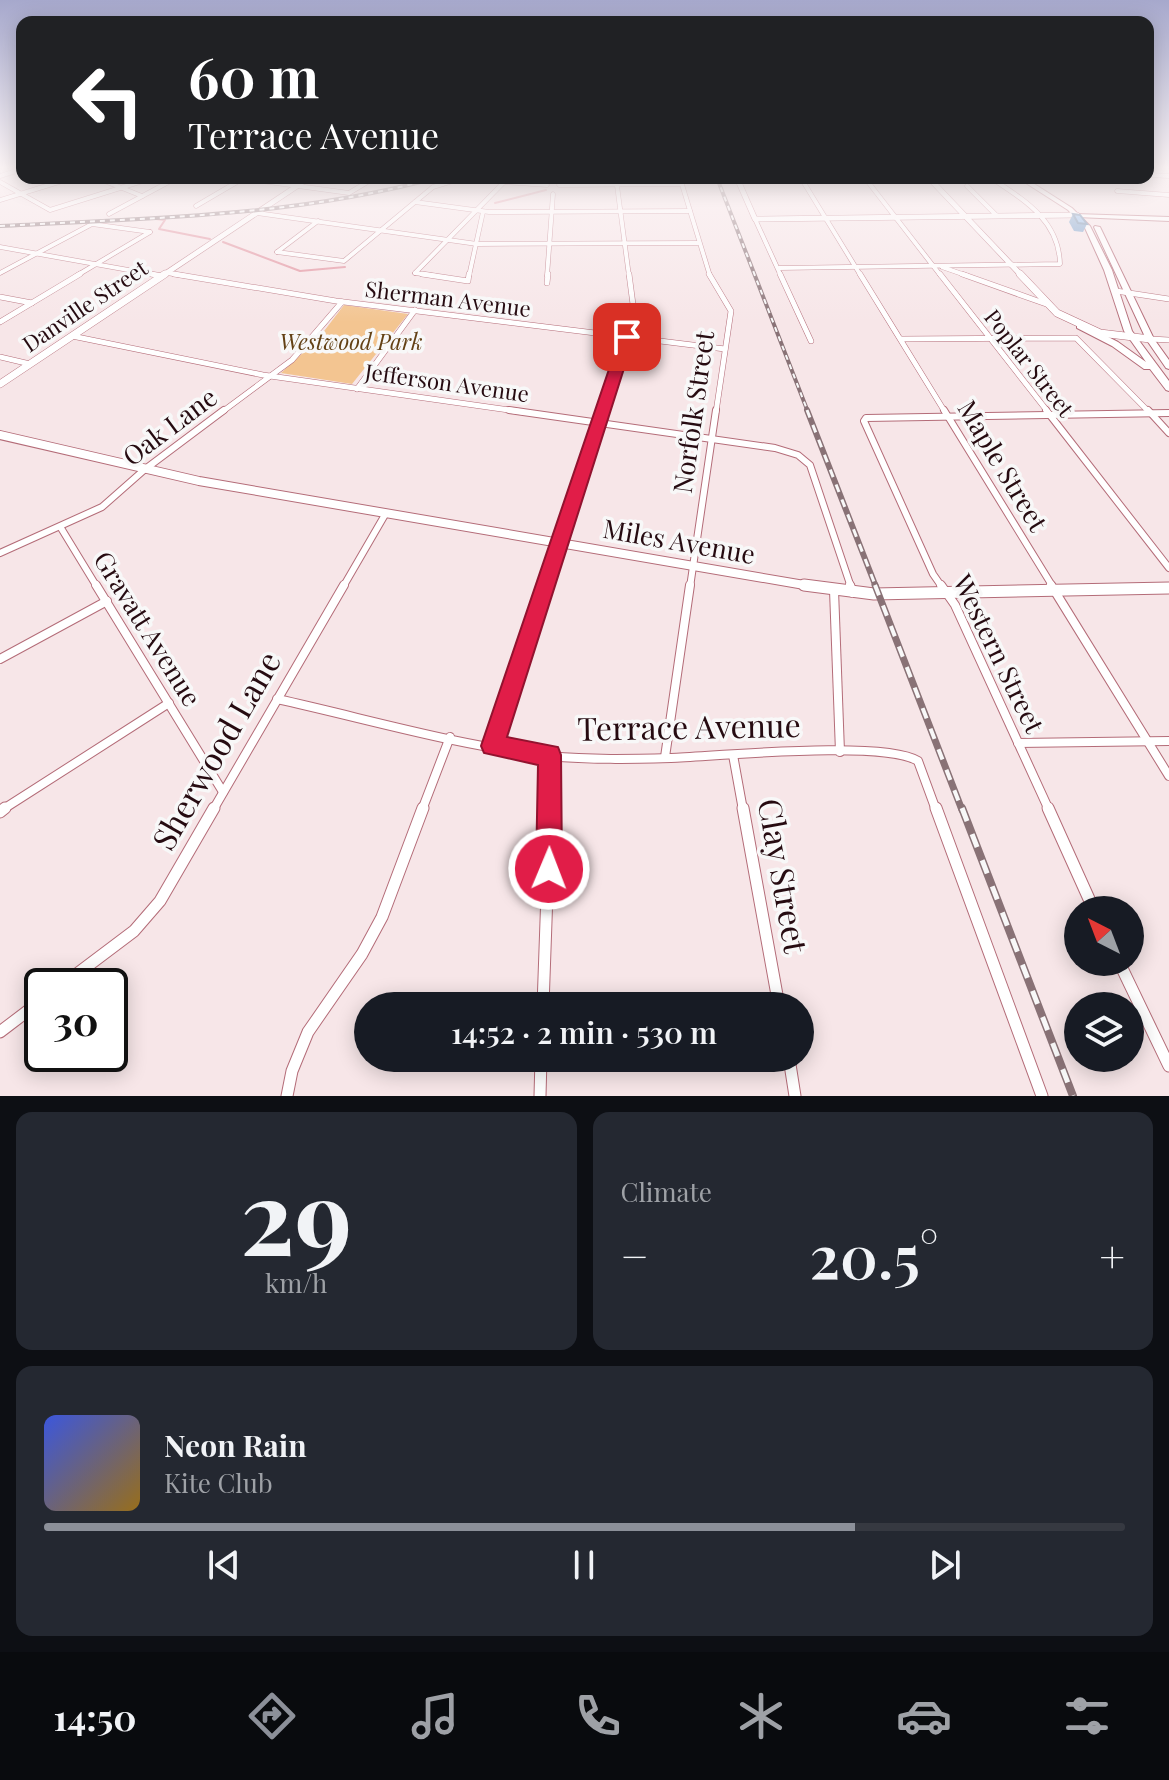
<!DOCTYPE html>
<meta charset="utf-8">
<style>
:root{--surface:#171b24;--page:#242831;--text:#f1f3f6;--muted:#9ea1a6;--line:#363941;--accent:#8c9099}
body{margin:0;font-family:"Playfair Display",serif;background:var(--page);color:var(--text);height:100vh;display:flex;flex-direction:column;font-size:30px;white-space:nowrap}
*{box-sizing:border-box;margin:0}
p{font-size:26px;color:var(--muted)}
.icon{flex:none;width:44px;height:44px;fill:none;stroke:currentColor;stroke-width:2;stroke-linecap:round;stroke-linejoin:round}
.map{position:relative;height:1096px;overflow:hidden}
.side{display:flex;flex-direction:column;gap:16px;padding:16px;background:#0d0f14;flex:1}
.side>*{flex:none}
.hud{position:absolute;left:16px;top:16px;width:1138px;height:168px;border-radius:16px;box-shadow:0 4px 20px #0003;background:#202124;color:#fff;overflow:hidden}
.needle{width:52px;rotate:318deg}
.controls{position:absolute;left:1064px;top:896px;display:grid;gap:16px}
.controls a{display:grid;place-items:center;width:80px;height:80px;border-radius:50%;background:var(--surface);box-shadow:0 4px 20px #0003;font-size:40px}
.speed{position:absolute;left:24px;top:968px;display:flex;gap:16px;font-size:40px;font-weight:700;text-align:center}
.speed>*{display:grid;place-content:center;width:104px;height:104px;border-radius:50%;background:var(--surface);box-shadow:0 4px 20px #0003;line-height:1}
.speed .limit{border:4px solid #111;border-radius:12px;background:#fff;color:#111}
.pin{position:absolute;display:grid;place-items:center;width:68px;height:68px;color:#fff;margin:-34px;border-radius:16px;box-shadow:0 4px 12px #0006}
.me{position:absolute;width:88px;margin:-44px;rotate:1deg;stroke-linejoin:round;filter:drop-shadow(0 0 6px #0008)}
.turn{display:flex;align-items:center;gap:28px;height:168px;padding:0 40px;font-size:36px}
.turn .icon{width:104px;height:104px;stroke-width:2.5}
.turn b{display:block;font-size:56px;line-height:68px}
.big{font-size:60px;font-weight:600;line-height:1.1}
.side .tile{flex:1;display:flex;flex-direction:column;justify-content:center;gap:12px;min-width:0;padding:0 28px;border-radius:16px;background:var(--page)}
.side .dial{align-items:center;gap:0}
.dial b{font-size:104px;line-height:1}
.song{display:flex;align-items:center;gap:24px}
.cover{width:96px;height:96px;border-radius:12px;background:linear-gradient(135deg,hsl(230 70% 55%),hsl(40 70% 35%))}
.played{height:8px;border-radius:4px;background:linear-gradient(90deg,var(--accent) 75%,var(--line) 75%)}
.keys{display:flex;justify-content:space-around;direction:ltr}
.heat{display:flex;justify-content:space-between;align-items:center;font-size:44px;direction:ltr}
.side .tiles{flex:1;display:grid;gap:16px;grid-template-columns:1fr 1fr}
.tile:last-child{grid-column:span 2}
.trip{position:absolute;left:354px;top:992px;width:460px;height:80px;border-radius:40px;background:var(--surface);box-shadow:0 4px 20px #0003;font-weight:600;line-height:80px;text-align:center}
.menu{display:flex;height:128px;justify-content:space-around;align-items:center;background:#090b0e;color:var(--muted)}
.menu .icon{width:56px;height:56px}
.menu .on{color:var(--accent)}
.menu b{font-size:36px;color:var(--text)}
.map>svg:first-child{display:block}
.green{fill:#f3c591}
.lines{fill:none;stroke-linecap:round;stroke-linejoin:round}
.stream{stroke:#e396a2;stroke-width:2}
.minor-far4-casing{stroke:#b46c78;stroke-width:5}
.minor-far3-casing{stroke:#b46c78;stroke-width:6}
.minor-far2-casing{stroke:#b46c78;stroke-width:8}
.minor-far1-casing{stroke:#b46c78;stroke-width:10}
.minor-casing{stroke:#b46c78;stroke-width:13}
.tertiary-far3-casing{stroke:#b46c78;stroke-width:6}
.tertiary-far2-casing{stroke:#b46c78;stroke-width:8}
.tertiary-far1-casing{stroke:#b46c78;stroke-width:10}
.tertiary-casing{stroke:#b46c78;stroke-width:13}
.secondary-casing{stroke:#b46c78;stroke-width:2}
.trunk-casing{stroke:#b46c78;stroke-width:2}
.minor-far4{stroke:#fff;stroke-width:4}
.minor-far3{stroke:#fff;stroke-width:5}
.minor-far2{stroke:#fff;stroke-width:6}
.minor-far1{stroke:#fff;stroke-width:8}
.minor{stroke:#fff;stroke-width:11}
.tertiary-far3{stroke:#fff;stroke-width:5}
.tertiary-far2{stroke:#fff;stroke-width:7}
.tertiary-far1{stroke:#fff;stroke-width:8}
.tertiary{stroke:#fff;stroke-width:11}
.secondary{fill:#fff;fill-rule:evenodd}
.trunk{fill:#fff;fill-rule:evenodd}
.rail-far3-casing{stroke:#897276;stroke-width:4}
.rail-far2-casing{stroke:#897276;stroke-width:6}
.rail-far1-casing{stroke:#897276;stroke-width:7}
.rail-casing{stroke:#897276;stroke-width:8}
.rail-far3{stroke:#f8f8f8;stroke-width:2;stroke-dasharray:5;stroke-linecap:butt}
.rail-far2{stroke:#f8f8f8;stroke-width:3;stroke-dasharray:8;stroke-linecap:butt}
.rail-far1{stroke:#f8f8f8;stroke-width:4;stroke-dasharray:11;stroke-linecap:butt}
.rail{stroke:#f8f8f8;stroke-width:5;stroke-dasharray:14;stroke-linecap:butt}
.wall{fill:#719dca}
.building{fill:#83b7eb;stroke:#5c80a4;stroke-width:2}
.route{fill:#e11d48;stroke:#92132f;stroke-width:2}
.labels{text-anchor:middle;stroke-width:7;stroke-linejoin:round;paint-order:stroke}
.far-street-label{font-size:22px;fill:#260b11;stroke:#f8f8f8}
.far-park-label{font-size:22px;font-style:italic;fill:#634115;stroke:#f8f8f8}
.street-label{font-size:26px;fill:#260b11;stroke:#f8f8f8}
.near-street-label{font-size:32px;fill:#260b11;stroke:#f8f8f8}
</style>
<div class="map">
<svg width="1169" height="1096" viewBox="0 0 1169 1096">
<rect width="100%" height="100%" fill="#f7e6e8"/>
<polygon class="green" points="344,305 408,314 352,384 281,373 318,339"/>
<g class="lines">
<g class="stream">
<polyline points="554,183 557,178"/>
<polyline points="495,203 546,190"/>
<polyline points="156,219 165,220 159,229 210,239"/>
<polyline points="223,242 300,271 345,267"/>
</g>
<g class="minor-far4-casing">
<g id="minor-far4">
<polyline points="1148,175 1169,176"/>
<polyline points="0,176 22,169"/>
<polyline points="97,178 142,196"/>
<polyline points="239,178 349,193 374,178"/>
<polyline points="616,178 629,276"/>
<polyline points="680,178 710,276"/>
<polyline points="801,178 861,276"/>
<polyline points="865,178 941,276"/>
<polyline points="738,179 861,178"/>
<polyline points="0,182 50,210 152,178"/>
<polyline points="559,185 682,184"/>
<polyline points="967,186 997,216"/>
<polyline points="1117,191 1169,195"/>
<polyline points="0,200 72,178"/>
<polyline points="415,202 489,212 690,211"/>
<polyline points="196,206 242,179"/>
<polyline points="257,213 477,244 699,243"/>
<polyline points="109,214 176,178"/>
<polyline points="755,219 781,276"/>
<polyline points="0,247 162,276"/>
<polyline points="277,252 344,261 433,187 459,179 547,185"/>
<polyline points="277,252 318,221"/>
<polyline points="942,267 968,276"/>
<path d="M779,268l281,-4c-1,-44 -36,-64 -69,-86"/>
<polyline points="0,273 92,224 150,232"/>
<polyline points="167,273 186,276"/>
<polyline points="415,273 508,178"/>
<polyline points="415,273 436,276"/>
<polyline points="76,276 150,232"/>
<polyline points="469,276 483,212"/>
<polyline points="547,276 553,194"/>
</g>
</g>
<g class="minor-far3-casing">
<g id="minor-far3">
<polyline points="151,274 162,276"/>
<polyline points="174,274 336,301 725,349"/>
<polyline points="422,274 468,281 469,274"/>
<polyline points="709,274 731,311 716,412"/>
<polyline points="780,274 811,341"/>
<polyline points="860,274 945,412"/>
<polyline points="940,274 1048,412"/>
<polyline points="962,274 1049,305"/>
<polyline points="547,283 548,274"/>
<polyline points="1116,291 1169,299"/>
<polyline points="0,297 32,303"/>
<polyline points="0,322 80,274"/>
<polyline points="72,336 263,375 523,412"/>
<polyline points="901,339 1076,338 1149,412"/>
<polyline points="1150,339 1169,340"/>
<polyline points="0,357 30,364"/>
<polyline points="357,389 415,310"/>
<polyline points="222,412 292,360 342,302"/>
<polyline points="601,412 634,312 629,274"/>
</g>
</g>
<g class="minor-far2-casing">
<g id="minor-far2">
<polyline points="509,410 775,448 798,455 810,465 851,587"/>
<polyline points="944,410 1053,587"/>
<polyline points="1046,410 1169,568"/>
<polyline points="1148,410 1169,433"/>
<polyline points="61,528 97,587"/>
<polyline points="0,553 102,507 144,470 224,410"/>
<polyline points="343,587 386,513"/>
<polyline points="544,587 602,410"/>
<polyline points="690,587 716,410"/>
<polyline points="942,587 933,574 864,421 866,418 1169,413"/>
</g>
</g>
<g class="minor-far1-casing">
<g id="minor-far1">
<polyline points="96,585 223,792"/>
<polyline points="850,585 853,593"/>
<polyline points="941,585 955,605 1049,810"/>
<polyline points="1051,585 1169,776"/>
<polyline points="834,590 840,752"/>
<polyline points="0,659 107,601"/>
<path d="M277,699c91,20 181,47 273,57 40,4 81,3 121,2 49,-2 213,-18 247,3l18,49"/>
<polyline points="1018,743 1169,741"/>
<polyline points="492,746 545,585"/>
<polyline points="733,755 743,810"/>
<polyline points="665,757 690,585"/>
<polyline points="2,810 169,703"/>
<polyline points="213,810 344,585"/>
<polyline points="422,810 450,737"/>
<polyline points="550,810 550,755"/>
</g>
</g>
<g class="minor-casing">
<g id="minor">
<polyline points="743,808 779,1006"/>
<polyline points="936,808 1042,1096"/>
<polyline points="1048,808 1094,910"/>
<polyline points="0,812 5,808"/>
<polyline points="1119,962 1169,1066"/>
<polyline points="61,986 134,931 160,901 214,808"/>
<polyline points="543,1006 550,808"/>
<polyline points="0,1032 42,1000"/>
<polyline points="789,1058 795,1096"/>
<polyline points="287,1096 292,1071 308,1032 362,954 382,917 423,808"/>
<polyline points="540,1096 541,1058"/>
</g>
</g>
<g class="tertiary-far3-casing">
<g id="tertiary-far3">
<polyline points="737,178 755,219 1077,215"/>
<polyline points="929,178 1022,276"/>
<polyline points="162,276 309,178"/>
</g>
</g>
<g class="tertiary-far2-casing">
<g id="tertiary-far2">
<polyline points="1020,274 1057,313 1100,333 1150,339"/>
<polyline points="0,384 165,274"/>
</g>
</g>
<g class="tertiary-far1-casing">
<polyline id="tertiary-far1" points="0,435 199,481 816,587"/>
</g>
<g class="tertiary-casing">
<polyline id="tertiary" points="804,585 874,594 1169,588"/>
</g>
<g class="secondary-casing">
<polygon id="secondary" points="1075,214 1169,217 1169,221 1077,217 1075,216"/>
</g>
<g class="trunk-casing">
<g id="trunk">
<polygon points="1018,178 1025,178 1072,208 1090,226 1112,270 1132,331 1169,381 1169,391 1166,390 1150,369 1144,369 1112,346 1077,328 1077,324 1083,324 1118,342 1146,362 1124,331 1104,270 1085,228 1068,210"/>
<polygon points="1095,226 1100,227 1154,339 1169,360 1169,369 1166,368 1146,339 1094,227"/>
</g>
</g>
<use href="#minor-far4" class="minor-far4"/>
<use href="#minor-far3" class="minor-far3"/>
<use href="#minor-far2" class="minor-far2"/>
<use href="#minor-far1" class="minor-far1"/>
<use href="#minor" class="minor"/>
<use href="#tertiary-far3" class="tertiary-far3"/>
<use href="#tertiary-far2" class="tertiary-far2"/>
<use href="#tertiary-far1" class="tertiary-far1"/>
<use href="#tertiary" class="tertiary"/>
<use href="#secondary" class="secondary"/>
<use href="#trunk" class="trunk"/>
<g class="rail-far3-casing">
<g id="rail-far3">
<polyline points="717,178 808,412"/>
<path d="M0,226c147,-8 293,-9 436,-48"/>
</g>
</g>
<g class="rail-far2-casing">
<polyline id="rail-far2" points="807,410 876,587"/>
</g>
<g class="rail-far1-casing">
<polyline id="rail-far1" points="875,585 962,810"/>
</g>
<g class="rail-casing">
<polyline id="rail" points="962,808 1073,1096"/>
</g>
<use href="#rail-far3" class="rail-far3"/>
<use href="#rail-far2" class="rail-far2"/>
<use href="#rail-far1" class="rail-far1"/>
<use href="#rail" class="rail"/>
</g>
<polygon class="wall" points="1073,214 1087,224 1083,232 1074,231 1069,222"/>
<polygon class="building" points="1073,214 1080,215 1087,224 1078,223"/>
<linearGradient id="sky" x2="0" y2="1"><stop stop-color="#a6a8cc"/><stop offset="0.52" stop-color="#fbf4f5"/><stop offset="1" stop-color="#fbf4f5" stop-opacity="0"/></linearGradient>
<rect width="1169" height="322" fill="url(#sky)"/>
<polygon class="route" points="627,333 634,337 507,737 558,747 561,755 562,869 558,878 549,882 540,878 536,869 538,765 484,753 481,746 620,337"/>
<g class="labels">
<g class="far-street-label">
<text transform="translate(448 299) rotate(7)" y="8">Sherman Avenue</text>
<text transform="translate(85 306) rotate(-34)" y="8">Danville Street</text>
<text transform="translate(1029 363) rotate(52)" y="8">Poplar Street</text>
<text transform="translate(447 383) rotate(8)" y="8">Jefferson Avenue</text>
</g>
<g class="far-park-label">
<text x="351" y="350">Westwood Park</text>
</g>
<g class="street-label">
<text transform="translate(694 412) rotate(-82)" y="9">Norfolk Street</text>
<text transform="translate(170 427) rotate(-37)" y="9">Oak Lane</text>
<text transform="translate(1002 466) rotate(59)" y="9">Maple Street</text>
<text transform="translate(679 542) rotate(10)" y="9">Miles Avenue</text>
<text transform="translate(147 629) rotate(58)" y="9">Gravatt Avenue</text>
<text transform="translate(998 654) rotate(64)" y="9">Western Street</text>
</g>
<g class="near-street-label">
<text transform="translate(689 728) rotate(-1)" y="11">Terrace Avenue</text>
<text transform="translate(217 751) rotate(-60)" y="11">Sherwood Lane</text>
<text transform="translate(782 876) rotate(80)" y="11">Clay Street</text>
</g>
</g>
</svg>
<div class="controls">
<a><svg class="needle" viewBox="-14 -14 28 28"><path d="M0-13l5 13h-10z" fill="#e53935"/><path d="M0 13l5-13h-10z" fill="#9ea1a6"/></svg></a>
<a><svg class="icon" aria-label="layers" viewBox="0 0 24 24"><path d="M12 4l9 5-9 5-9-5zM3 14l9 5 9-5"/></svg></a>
</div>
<div class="speed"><div class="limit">30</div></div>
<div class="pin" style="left:627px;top:337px;background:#d93025"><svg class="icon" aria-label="arrive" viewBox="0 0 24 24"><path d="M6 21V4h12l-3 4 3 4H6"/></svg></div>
<svg class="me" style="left:549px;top:869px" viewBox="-20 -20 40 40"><circle r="17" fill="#e11d48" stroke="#fff" stroke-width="3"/><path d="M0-11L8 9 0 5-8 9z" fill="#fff"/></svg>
<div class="trip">14:52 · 2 min · 530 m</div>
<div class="hud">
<div class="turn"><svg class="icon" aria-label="left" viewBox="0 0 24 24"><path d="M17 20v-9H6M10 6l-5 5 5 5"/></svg><div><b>60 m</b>Terrace Avenue</div></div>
</div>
</div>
<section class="side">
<div class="tiles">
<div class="tile dial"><b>29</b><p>km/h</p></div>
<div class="tile"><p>Climate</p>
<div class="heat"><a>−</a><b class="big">20.5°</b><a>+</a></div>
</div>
<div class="tile">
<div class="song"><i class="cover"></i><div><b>Neon Rain</b><p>Kite Club</p></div></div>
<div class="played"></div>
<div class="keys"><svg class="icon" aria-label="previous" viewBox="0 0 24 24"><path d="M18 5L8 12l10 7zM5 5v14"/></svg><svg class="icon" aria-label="pause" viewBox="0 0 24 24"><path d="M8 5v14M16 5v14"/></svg><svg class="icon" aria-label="next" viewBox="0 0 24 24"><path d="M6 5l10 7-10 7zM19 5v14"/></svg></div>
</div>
</div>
</section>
<nav class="menu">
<b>14:50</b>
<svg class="icon on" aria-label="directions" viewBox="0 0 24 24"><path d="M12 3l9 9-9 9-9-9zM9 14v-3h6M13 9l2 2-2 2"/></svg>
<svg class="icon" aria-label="music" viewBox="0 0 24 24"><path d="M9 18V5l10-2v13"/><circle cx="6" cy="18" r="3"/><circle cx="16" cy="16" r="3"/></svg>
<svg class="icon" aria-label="phone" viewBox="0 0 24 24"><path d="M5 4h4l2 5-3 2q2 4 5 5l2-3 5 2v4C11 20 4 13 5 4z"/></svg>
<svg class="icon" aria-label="climate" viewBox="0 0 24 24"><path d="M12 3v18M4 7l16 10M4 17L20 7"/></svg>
<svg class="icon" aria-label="car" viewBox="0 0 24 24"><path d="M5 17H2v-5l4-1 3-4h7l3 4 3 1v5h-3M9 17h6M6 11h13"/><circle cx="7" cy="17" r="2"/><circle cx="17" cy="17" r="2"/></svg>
<svg class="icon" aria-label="filters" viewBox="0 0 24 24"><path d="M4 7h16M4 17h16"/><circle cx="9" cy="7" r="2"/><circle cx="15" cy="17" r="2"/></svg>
</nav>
